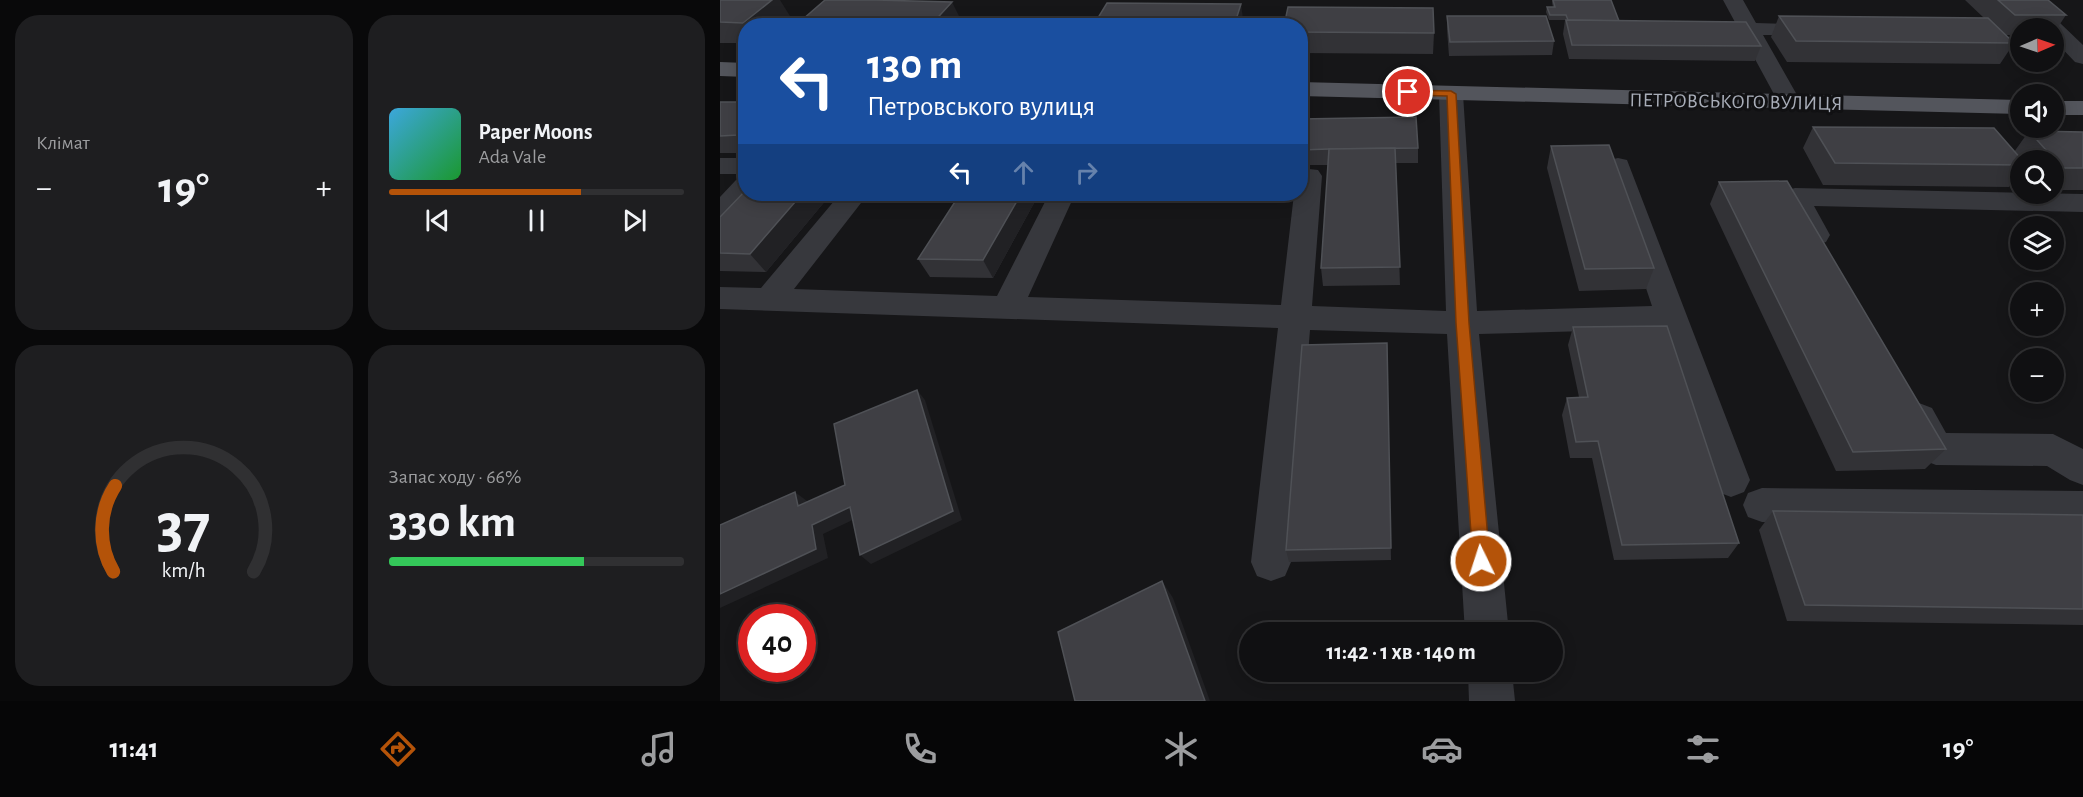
<!DOCTYPE html>
<html lang="uk">
<meta charset="utf-8">
<style>
:root{--surface:#101012;--page:#1e1e20;--text:#f1f3f6;--muted:#9c9d9f;--line:#303032;--accent:#b45309}
body{margin:0;font-family:"Alegreya Sans",sans-serif;background:var(--page);color:var(--text);height:100vh;display:flex;flex-direction:column;font-size:22px;white-space:nowrap}
*{box-sizing:border-box;margin:0}
p{font-size:20px;color:var(--muted)}
.icon{flex:none;width:33px;height:33px;fill:none;stroke:currentColor;stroke-width:2;stroke-linecap:round;stroke-linejoin:round}
.map{position:relative;flex:1;overflow:hidden}
.sheet{display:flex;flex-direction:column;gap:15px;padding:15px;background:#09090a;width:720px}
.sheet>*{flex:none}
.top-card{position:absolute;left:18px;top:18px;width:570px;height:183px;border-radius:24px;box-shadow:0 3px 15px #0003,0 0 0 2px var(--line);background:#1a4fa0;color:#fff;overflow:hidden}
.needle{width:39px;rotate:88deg}
.tools{position:absolute;left:1290px;top:18px;display:grid;gap:12px}
.tools a{display:grid;place-items:center;width:54px;height:54px;border-radius:50%;background:var(--surface);box-shadow:0 3px 15px #0003,0 0 0 2px var(--line);font-size:30px}
.speed{position:absolute;left:18px;top:604px;display:flex;gap:12px;font-size:30px;font-weight:700;text-align:center}
.speed>*{display:grid;place-content:center;width:78px;height:78px;border-radius:50%;background:var(--surface);box-shadow:0 3px 15px #0003,0 0 0 2px var(--line);line-height:1}
.speed .limit{border:9px solid #d22;background:#fff;color:#111}
.pin{position:absolute;display:grid;place-items:center;width:51px;height:51px;color:#fff;margin:-26px;border:3px solid #fff;border-radius:50%;box-shadow:0 2px 6px #0007}
.me{position:absolute;width:66px;margin:-33px;rotate:356deg;stroke-linejoin:round;filter:drop-shadow(0 0 4px #0008)}
.turn{display:flex;align-items:center;gap:21px;height:126px;padding:0 30px;font-size:27px}
.turn .icon{width:78px;height:78px;stroke-width:2.5}
.turn b{display:block;font-size:42px;line-height:51px}
.lanes{display:flex;align-items:center;height:57px;padding:0 30px;background:#0003;justify-content:center;gap:30px;direction:ltr}
.lanes .off{opacity:.35}
.big{font-size:45px;font-weight:600;line-height:1.1}
.sheet .card{flex:1;display:flex;flex-direction:column;justify-content:center;gap:9px;min-width:0;padding:0 21px;border-radius:24px;background:var(--page)}
.sheet .dial{align-items:center;gap:0}
.dial svg{height:156px;overflow:visible;fill:none;stroke:var(--line);stroke-width:7;stroke-linecap:round;text-anchor:middle}
.dial text{fill:var(--text);stroke:none}
.song{display:flex;align-items:center;gap:18px}
.cover{width:72px;height:72px;border-radius:9px;background:linear-gradient(135deg,hsl(200 70% 55%),hsl(130 70% 35%))}
.played{height:6px;border-radius:3px;background:linear-gradient(90deg,var(--accent) 65%,var(--line) 65%)}
.keys{display:flex;justify-content:space-around;direction:ltr}
.heat{display:flex;justify-content:space-between;align-items:center;font-size:33px;direction:ltr}
.charge{height:9px;border-radius:4px;background:linear-gradient(90deg,#34c759 66%,var(--line) 0)}
.sheet .tiles{flex:1;display:grid;gap:15px;grid-template-columns:repeat(2,1fr)}
.trip{position:absolute;left:519px;top:622px;width:324px;height:60px;border-radius:30px;background:var(--surface);box-shadow:0 3px 15px #0003,0 0 0 2px var(--line);font-weight:600;line-height:60px;text-align:center}
.tab-bar{display:flex;height:96px;justify-content:space-around;align-items:center;background:#060607;color:var(--muted)}
.tab-bar .icon{width:42px;height:42px}
.tab-bar .on{color:var(--accent)}
.tab-bar b{font-size:27px;color:var(--text)}
main{display:flex;flex:1;min-height:0}
.map>svg:first-child{display:block}
.lines{fill:none;stroke-linecap:round;stroke-linejoin:round}
.minor{fill:#37383d;fill-rule:evenodd}
.major{fill:#53555c;fill-rule:evenodd}
.wall{fill:#323236}
.shaded-wall{fill:#212124}
.building{fill:#3f3f44;stroke:#4f5156;stroke-width:1.5}
.route{fill:#b45309;stroke:#753606;stroke-width:1.5}
.labels{text-anchor:middle;stroke-width:6;stroke-linejoin:round;paint-order:stroke}
.far-street-label{font-size:20px;fill:#a8adb8;stroke:#111113}
</style>
<main>
<section class="sheet">
<div class="tiles">
<div class="card"><p>Клімат</p>
<div class="heat"><a>−</a><b class="big">19°</b><a>+</a></div>
</div>
<div class="card">
<div class="song"><i class="cover"></i><div><b>Paper Moons</b><p>Ada Vale</p></div></div>
<div class="played"></div>
<div class="keys"><svg class="icon" aria-label="previous" viewBox="0 0 24 24"><path d="M18 5L8 12l10 7zM5 5v14"/></svg><svg class="icon" aria-label="pause" viewBox="0 0 24 24"><path d="M8 5v14M16 5v14"/></svg><svg class="icon" aria-label="next" viewBox="0 0 24 24"><path d="M6 5l10 7-10 7zM19 5v14"/></svg></div>
</div>
<div class="card dial"><svg viewBox="0 0 100 80">
<path d="M14 69A42 42 0 1 1 86 69"/>
<path d="M14 69A42 42 0 0 1 15 25" stroke="#b45309"/>
<text x="50" y="56" font-size="32" font-weight="700">37</text>
<text x="50" y="72" font-size="11">km/h</text>
</svg></div>
<div class="card"><p>Запас ходу · 66%</p><b class="big">330 km</b><div class="charge"></div></div>
</div>
</section>
<div class="map">
<svg width="1363" height="701" viewBox="0 0 1363 701">
<rect width="100%" height="100%" fill="#161618"/>
<g class="lines">
<g class="minor">
<polygon points="1003,0 1023,0 1036,23 1106,25 1110,29 1106,33 1099,35 1043,35 1081,102 1077,107 1061,107"/>
<polygon points="1295,0 1316,0 1363,45 1363,64 1355,62 1334,40 1334,28 1322,28"/>
<polygon points="731,87 739,89 743,94 757,311 932,306 885,166 889,160 898,158 907,160 1030,480 1024,492 1011,497 998,492 940,329 759,334 789,633 745,633 727,334 590,330 571,562 565,576 551,581 537,576 531,562 558,328 0,309 0,287 41,288 120,194 148,194 74,289 277,296 329,194 355,194 308,297 561,305 574,194 580,194 580,168 598,170 602,176 592,306 726,311 719,94 723,89"/>
<rect x="0" y="158" width="26" height="16"/>
<polygon points="26,178 26,194 34,194 10,219 0,222 0,197 16,180"/>
<polygon points="1075,188 1363,194 1363,212 1094,206 1110,235 1106,242 1096,245 1086,242 1061,197 1065,191"/>
<polygon points="1199,403 1212,408 1226,433 1333,434 1363,449 1363,485 1350,480 1327,466 1216,465 1203,460 1181,418 1186,408"/>
<polygon points="1042,488 1363,491 1363,527 1042,522 1028,517 1023,505 1028,493"/>
<polygon points="748,672 792,672 795,701 749,701"/>
</g>
<g class="major">
<polygon points="0,62 26,63 26,77 0,76"/>
<polygon points="580,82 1300,100 1300,114 580,96"/>
<rect x="1334" y="101" width="29" height="14"/>
</g>
</g>
<g class="wall">
<polygon points="0,0 70,16 26,26 26,43 0,43"/>
<polygon points="832,0 891,0 899,21 1041,46 1035,61 849,59 843,34 845,20 829,20 826,12 827,7 833,7 832,3"/>
<polygon points="1245,0 1328,0 1346,15 1334,33 1334,28 1300,28 1300,35 1286,35 1294,43 1280,64 1067,62 1051,37 1059,16 1264,18"/>
<polygon points="727,16 834,41 832,55 729,56 727,30"/>
<polygon points="580,26 714,33 713,54 580,53"/>
<rect x="0" y="102" width="26" height="51"/>
<polygon points="580,119 698,148 698,163 676,163 680,285 603,286 601,268 608,165 580,165"/>
<polygon points="1093,127 1294,152 1309,131 1363,132 1363,190 1334,190 1334,160 1300,160 1300,171 1289,187 1103,185 1083,148"/>
<polygon points="831,146 934,268 926,289 859,291 827,168"/>
<polygon points="999,182 1226,449 1205,469 1116,471 990,204"/>
<polygon points="26,194 111,194 46,272 0,271 0,217"/>
<polygon points="240,194 319,194 273,278 210,277 198,259"/>
<polygon points="853,327 1019,543 1008,558 894,560 872,458 850,458 842,415 847,398 859,397 848,345"/>
<polygon points="667,343 671,560 569,562 566,550"/>
<polygon points="1053,511 1363,515 1363,625 1067,621 1039,530"/>
</g>
<g class="shaded-wall">
<polygon points="52,0 60,0 70,16 59,26 26,26 26,27 23,23"/>
<polygon points="232,2 242,22 238,26 210,26"/>
<polygon points="521,4 524,26 514,26"/>
<polygon points="26,128 26,145 18,135"/>
<polygon points="82,194 111,194 46,272 30,254"/>
<polygon points="301,194 319,194 273,278 263,260"/>
<polygon points="197,390 205,400 242,520 151,564 140,555"/>
<polygon points="75,492 87,501 89,515 78,506"/>
<polygon points="130,507 141,516 103,534 108,558 0,608 0,594 92,525"/>
<polygon points="442,581 453,598 490,701 485,701"/>
</g>
<g class="building">
<polygon points="0,0 52,0 23,23 0,22"/>
<polygon points="105,0 155,0 232,2 210,26 75,26"/>
<polygon points="833,0 891,0 899,21 848,20 846,15 830,15 827,7 835,7"/>
<polygon points="1278,0 1328,0 1346,15 1295,15"/>
<polygon points="387,3 521,4 514,26 373,26"/>
<polygon points="568,7 713,8 714,33 580,32 580,26 564,26"/>
<polygon points="727,16 826,16 834,41 730,42"/>
<polygon points="1059,16 1268,18 1294,43 1076,41"/>
<polygon points="846,20 1026,22 1041,46 852,45"/>
<polygon points="0,102 26,102 26,128 18,135 0,136"/>
<polygon points="696,117 698,148 609,149 580,150 580,119"/>
<polygon points="1093,127 1274,128 1302,160 1300,160 1300,165 1115,163"/>
<polygon points="1309,131 1363,132 1363,168 1342,168"/>
<polygon points="889,145 934,268 865,269 831,146"/>
<polygon points="675,148 680,267 601,268 609,149"/>
<polygon points="1067,181 1226,449 1133,452 999,182"/>
<polygon points="26,190 26,194 82,194 30,254 0,253 0,217"/>
<polygon points="240,194 301,194 263,260 198,259"/>
<polygon points="947,326 1019,543 902,545 878,441 856,442 847,398 868,397 853,327"/>
<polygon points="667,343 671,548 566,550 582,345"/>
<polygon points="197,390 233,511 140,555 130,507 92,525 96,549 0,594 0,525 75,492 78,506 125,485 114,424"/>
<polygon points="1053,511 1363,515 1363,609 1085,605"/>
<polygon points="442,581 485,701 355,701 338,632"/>
</g>
<polygon class="route" points="685,90 731,91 736,94 749,323 770,561 767,567 761,569 755,567 753,561 736,323 727,96 688,95 684,92"/>
<g class="labels">
<g class="far-street-label">
<text transform="translate(1016 101) rotate(1)" y="7">ПЕТРОВСЬКОГО ВУЛИЦЯ</text>
</g>
</g>
</svg>
<div class="tools">
<a><svg class="needle" viewBox="-14 -14 28 28"><path d="M0-13l5 13h-10z" fill="#e53935"/><path d="M0 13l5-13h-10z" fill="#9c9d9f"/></svg></a>
<a><svg class="icon" aria-label="sound" viewBox="0 0 24 24"><path d="M4 9h4l5-4v14l-5-4H4zM17 9q2 3 0 6"/></svg></a>
<a><svg class="icon" aria-label="search" viewBox="0 0 24 24"><circle cx="10" cy="10" r="6"/><path d="M15 15l6 6"/></svg></a>
<a><svg class="icon" aria-label="layers" viewBox="0 0 24 24"><path d="M12 4l9 5-9 5-9-5zM3 14l9 5 9-5"/></svg></a>
<a>+</a>
<a>−</a>
</div>
<div class="speed"><div class="limit">40</div></div>
<div class="pin" style="left:688px;top:92px;background:#d93025"><svg class="icon" aria-label="arrive" viewBox="0 0 24 24"><path d="M6 21V4h12l-3 4 3 4H6"/></svg></div>
<svg class="me" style="left:761px;top:561px" viewBox="-20 -20 40 40"><circle r="17" fill="#b45309" stroke="#fff" stroke-width="3"/><path d="M0-11L8 9 0 5-8 9z" fill="#fff"/></svg>
<div class="trip">11:42 · 1 хв · 140 m</div>
<div class="top-card">
<div class="turn"><svg class="icon" aria-label="left" viewBox="0 0 24 24"><path d="M17 20v-9H6M10 6l-5 5 5 5"/></svg><div><b>130 m</b>Петровського вулиця</div></div>
<div class="lanes"><svg class="icon" aria-label="left" viewBox="0 0 24 24"><path d="M17 20v-9H6M10 6l-5 5 5 5"/></svg><svg class="icon off" aria-label="ahead" viewBox="0 0 24 24"><path d="M12 20V5M6 11l6-6 6 6"/></svg><svg class="icon off" aria-label="right" viewBox="0 0 24 24"><path d="M7 20v-9h11M14 6l5 5-5 5"/></svg></div>
</div>
</div>
</main>
<nav class="tab-bar">
<b>11:41</b>
<svg class="icon on" aria-label="directions" viewBox="0 0 24 24"><path d="M12 3l9 9-9 9-9-9zM9 14v-3h6M13 9l2 2-2 2"/></svg>
<svg class="icon" aria-label="music" viewBox="0 0 24 24"><path d="M9 18V5l10-2v13"/><circle cx="6" cy="18" r="3"/><circle cx="16" cy="16" r="3"/></svg>
<svg class="icon" aria-label="phone" viewBox="0 0 24 24"><path d="M5 4h4l2 5-3 2q2 4 5 5l2-3 5 2v4C11 20 4 13 5 4z"/></svg>
<svg class="icon" aria-label="climate" viewBox="0 0 24 24"><path d="M12 3v18M4 7l16 10M4 17L20 7"/></svg>
<svg class="icon" aria-label="car" viewBox="0 0 24 24"><path d="M5 17H2v-5l4-1 3-4h7l3 4 3 1v5h-3M9 17h6M6 11h13"/><circle cx="7" cy="17" r="2"/><circle cx="17" cy="17" r="2"/></svg>
<svg class="icon" aria-label="filters" viewBox="0 0 24 24"><path d="M4 7h16M4 17h16"/><circle cx="9" cy="7" r="2"/><circle cx="15" cy="17" r="2"/></svg>
<b>19°</b>
</nav>
